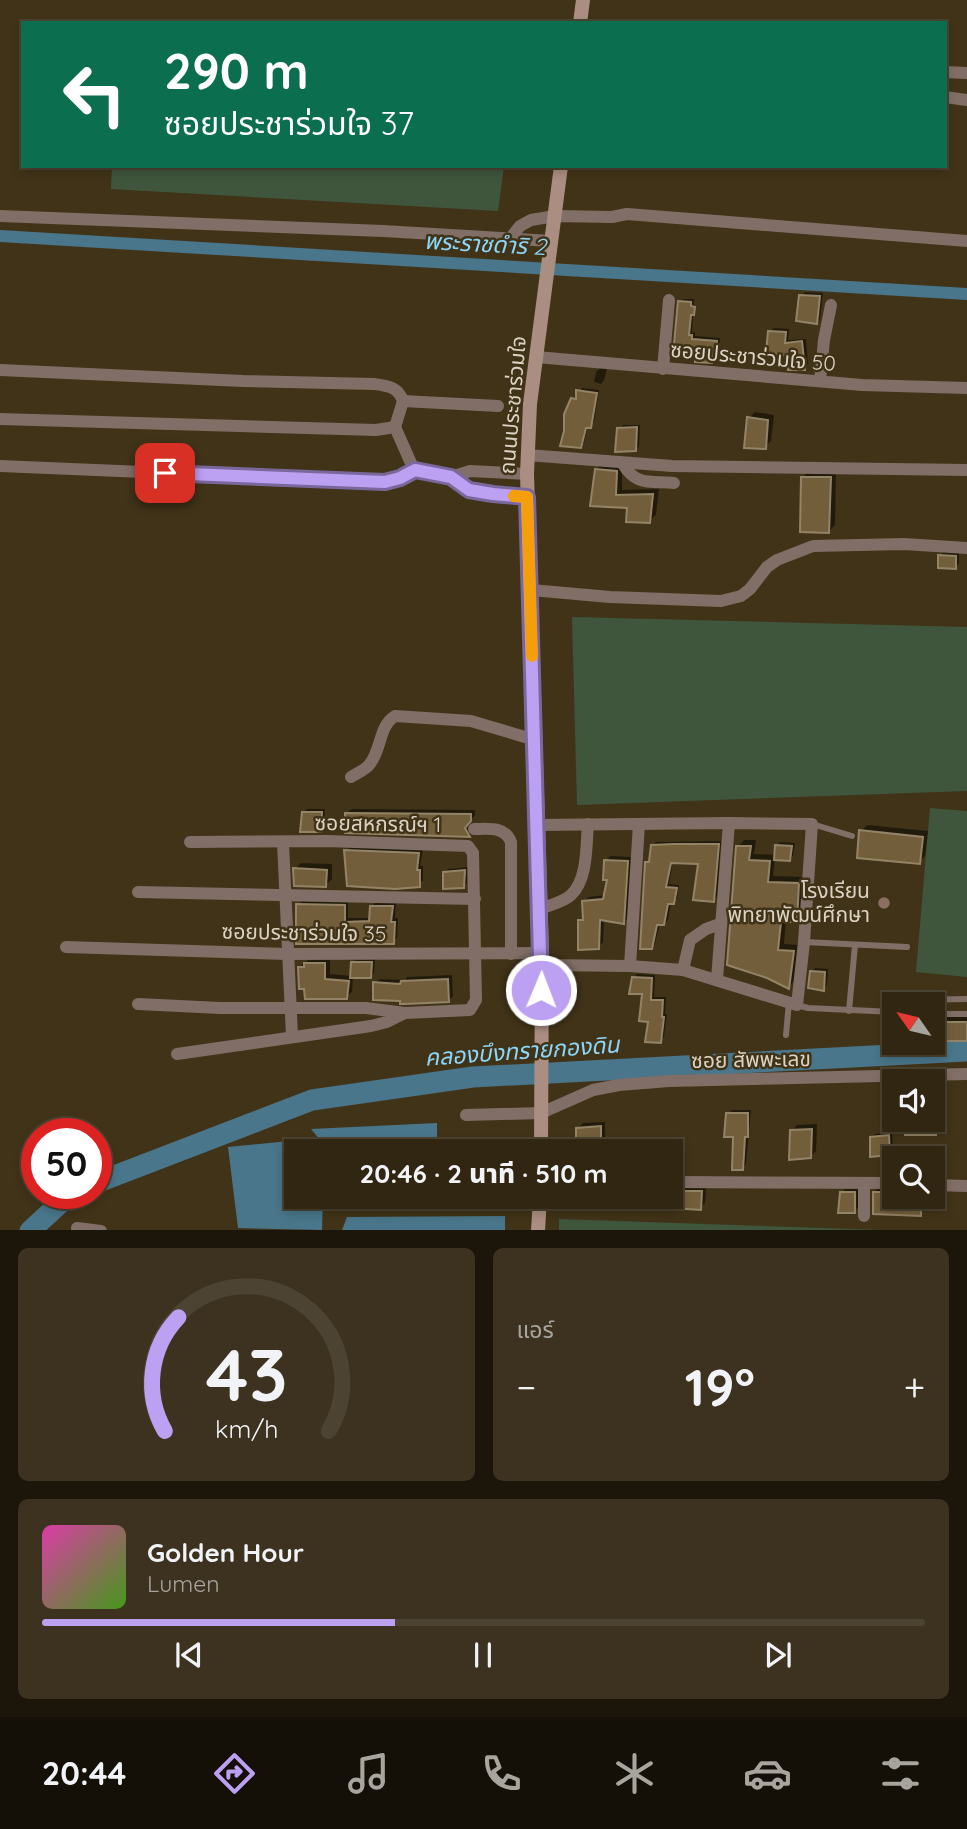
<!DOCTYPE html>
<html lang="th">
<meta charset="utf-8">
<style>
:root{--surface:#312612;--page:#3d3220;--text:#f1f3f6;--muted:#a8a59f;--line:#4c4332;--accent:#bca0f2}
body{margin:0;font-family:Quicksand,"Noto Sans Thai",sans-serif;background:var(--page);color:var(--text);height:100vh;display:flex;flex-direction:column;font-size:26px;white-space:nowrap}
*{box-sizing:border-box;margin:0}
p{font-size:23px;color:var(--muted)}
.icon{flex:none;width:38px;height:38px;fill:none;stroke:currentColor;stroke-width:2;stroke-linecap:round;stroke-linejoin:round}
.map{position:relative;height:1230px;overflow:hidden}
.side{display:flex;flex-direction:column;gap:18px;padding:18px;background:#1b150a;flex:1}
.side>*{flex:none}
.banner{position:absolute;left:21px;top:21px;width:926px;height:147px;border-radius:0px;box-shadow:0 4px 10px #0003,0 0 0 2px var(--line);background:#0b6e4f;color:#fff;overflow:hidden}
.needle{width:46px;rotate:304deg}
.buttons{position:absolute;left:882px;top:992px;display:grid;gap:14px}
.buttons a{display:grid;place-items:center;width:63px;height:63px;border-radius:0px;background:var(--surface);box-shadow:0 4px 10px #0003,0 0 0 2px var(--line);font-size:35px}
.speed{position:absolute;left:21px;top:1118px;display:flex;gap:14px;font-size:35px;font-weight:700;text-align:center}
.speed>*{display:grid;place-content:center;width:91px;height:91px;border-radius:50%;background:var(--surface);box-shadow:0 4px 10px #0003,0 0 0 2px var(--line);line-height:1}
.speed .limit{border:10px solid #d22;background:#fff;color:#111}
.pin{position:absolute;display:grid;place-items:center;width:60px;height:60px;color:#fff;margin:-30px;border-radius:14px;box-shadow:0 4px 10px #0006}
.me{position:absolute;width:77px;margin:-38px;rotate:1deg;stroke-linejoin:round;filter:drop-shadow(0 0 5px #0008)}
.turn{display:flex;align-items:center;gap:24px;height:147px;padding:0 28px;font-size:32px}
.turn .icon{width:91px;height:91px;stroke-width:2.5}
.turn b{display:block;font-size:49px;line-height:60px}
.big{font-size:52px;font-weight:800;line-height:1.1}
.side .card{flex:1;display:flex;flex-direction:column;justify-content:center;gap:10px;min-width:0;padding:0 24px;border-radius:10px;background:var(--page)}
.side .dial{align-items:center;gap:0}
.dial svg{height:182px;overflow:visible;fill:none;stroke:var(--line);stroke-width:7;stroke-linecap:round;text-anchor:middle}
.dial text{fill:var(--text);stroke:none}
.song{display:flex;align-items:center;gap:21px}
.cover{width:84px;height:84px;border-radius:10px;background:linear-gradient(135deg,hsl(320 70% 55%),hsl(100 70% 35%))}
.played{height:7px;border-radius:4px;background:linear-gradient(90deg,var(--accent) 40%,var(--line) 40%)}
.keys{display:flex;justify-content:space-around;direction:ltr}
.heat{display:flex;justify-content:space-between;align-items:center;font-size:38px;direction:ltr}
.side .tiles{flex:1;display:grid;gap:18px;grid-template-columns:1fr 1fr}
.card:last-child{grid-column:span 2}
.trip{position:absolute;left:284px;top:1139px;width:399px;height:70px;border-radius:0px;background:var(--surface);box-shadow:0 4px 10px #0003,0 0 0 2px var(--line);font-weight:800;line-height:70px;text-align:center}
.menu{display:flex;height:112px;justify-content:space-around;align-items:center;background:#140f07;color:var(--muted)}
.menu .icon{width:49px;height:49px}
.menu .active{color:var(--accent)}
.menu b{font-size:32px;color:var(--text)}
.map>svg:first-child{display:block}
.green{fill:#3f563d}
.water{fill:#49768a}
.shadow{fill:#0007}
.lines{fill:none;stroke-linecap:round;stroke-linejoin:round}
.canal{stroke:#49768a;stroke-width:12}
.river{stroke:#49768a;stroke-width:21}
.building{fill:#725e3a;stroke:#948467;stroke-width:2}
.service{stroke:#816e67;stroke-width:6}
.minor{stroke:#816e67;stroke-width:12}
.secondary{stroke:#ab8e82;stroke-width:14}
.route-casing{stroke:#7a689d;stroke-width:18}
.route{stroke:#bca0f2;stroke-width:12}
.slow{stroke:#f59e0b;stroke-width:12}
.education-dot{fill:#8d6e63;stroke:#413318;stroke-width:2.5}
.labels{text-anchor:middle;stroke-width:5;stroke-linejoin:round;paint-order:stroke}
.street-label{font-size:21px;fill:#dbd2c3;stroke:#413318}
.poi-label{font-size:21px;fill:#dbd2c3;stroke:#413318;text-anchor:end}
.water-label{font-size:23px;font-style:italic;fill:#8cd7f9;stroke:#413318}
</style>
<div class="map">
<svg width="967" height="1231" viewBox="0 0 967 1231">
<rect width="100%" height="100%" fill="#413318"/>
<g class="green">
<polygon points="112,166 504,166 498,211 111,189"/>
<polygon points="572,617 967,627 967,791 577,805"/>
<polygon points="930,808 967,811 967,977 916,972"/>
<polygon points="559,1219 880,1230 559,1231"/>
</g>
<g class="water">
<polygon points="437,1123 437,1150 429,1152 329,1151 311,1129"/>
<polygon points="289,1141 298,1151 296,1152 296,1197 323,1197 322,1230 238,1228 228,1147"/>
<polygon points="505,1216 505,1230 342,1230 347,1217"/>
</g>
<g class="shadow">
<polygon points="805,292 823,293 820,319 817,323 801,296"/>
<polygon points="683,299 694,299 692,333 695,332 695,336 720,338 719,351 711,362 697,353 675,353 679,302"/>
<polygon points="774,328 789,329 788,340 806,339 808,364 804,368 770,332"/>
<polygon points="600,368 607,368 604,380 601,384 594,382 596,372"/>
<polygon points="582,388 599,390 594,422 588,426 584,443 581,447 562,445 566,414 573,399"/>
<polygon points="755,412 774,415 771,441 765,447 749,418"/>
<polygon points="623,425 640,425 639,446 636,450 619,429"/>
<polygon points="602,464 622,465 622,490 659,489 656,515 649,521 629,507 592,504 596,470"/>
<polygon points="809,471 836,472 835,525 829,531 803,477"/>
<polygon points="944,552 959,553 959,564 955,567 940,556"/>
<polygon points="307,809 325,809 324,827 321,831 303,813"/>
<polygon points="352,809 475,810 475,815 469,823 474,831 469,835 347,831 347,813"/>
<polygon points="867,825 928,831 925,856 919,862 861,831"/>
<polygon points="744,840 756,840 754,854 776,855 777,845 780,842 795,843 793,856 790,859 775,858 773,876 805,877 803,914 796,921 786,921 784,944 800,945 795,980 789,987 738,847"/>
<polygon points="721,841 717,897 713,900 700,863 673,861 669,884 679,885 677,899 671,902 668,920 664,924 660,923 655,944 652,948 647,863 651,859 652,845 656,842"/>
<polygon points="351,847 423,849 420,866 423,866 423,880 419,885 346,851"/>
<polygon points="610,856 631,857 628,918 623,922 604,919 603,942 598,947 580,921 584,916 584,901 589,897 605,895 609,878 606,861"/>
<polygon points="301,863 332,864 332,879 326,885 295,869"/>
<polygon points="468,867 467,883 464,886 444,873 448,869"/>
<polygon points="302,901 348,902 348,918 371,918 372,906 376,902 396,903 395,918 398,918 397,938 393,942 298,905"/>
<polygon points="311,958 330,958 330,974 352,976 352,963 356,960 375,959 374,973 370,977 353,976 352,992 346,997 299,967"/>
<polygon points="815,968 828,969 827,985 823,989 811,972"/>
<polygon points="637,974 655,975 654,997 666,997 665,1014 667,1014 664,1037 660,1041 649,1020 644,993 633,978"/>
<polygon points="452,975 453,996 448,1001 375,983 380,979 405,980 407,977"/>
<rect x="933" y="1016" width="34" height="23"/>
<polygon points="732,1110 751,1110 746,1164 743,1168 728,1114"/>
<polygon points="933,1116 939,1116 939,1130 935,1134 907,1120 933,1120"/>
<polygon points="605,1122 605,1152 578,1152 578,1128 583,1123"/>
<polygon points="817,1124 816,1151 810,1157 791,1131 797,1125"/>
<polygon points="892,1132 893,1150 890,1154 871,1137 875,1134"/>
<polygon points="670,1184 706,1187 705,1203 700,1208 629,1203 629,1197 670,1197"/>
<polygon points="881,1186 894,1186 894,1197 927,1197 927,1208 921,1214 874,1192"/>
<polygon points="845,1189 858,1189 858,1207 855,1211 842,1192"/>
<polygon points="569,1197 613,1197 608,1204 570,1201"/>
</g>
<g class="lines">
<polyline class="canal" points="0,236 967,294"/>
<g class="river">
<polyline points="96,1183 312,1100 473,1077 967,1051"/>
<polyline points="30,1231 70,1194"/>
</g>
</g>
<g class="building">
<polygon points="799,295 820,296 817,324 796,321"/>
<polygon points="678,301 691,302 691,306 695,307 694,315 691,315 689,335 692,335 692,339 717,341 716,356 712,357 712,363 695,362 695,355 673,355"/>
<polygon points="768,331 786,332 785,343 802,341 805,370 788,370 789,356 766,353"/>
<polygon points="576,390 597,393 591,428 586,428 581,448 560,446 564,431 564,414 571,398 576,399"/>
<polygon points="747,417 768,420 766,449 744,448"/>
<polygon points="637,427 636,451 615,452 617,428"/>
<polygon points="595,469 617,471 616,495 653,494 650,523 626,522 627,508 590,506"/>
<polygon points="801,477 831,477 829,533 800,532"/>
<polygon points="938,555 956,556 956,569 938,568"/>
<polygon points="302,812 322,812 321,832 300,832"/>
<polygon points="345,813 471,814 471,821 465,828 470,837 345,833"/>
<polygon points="859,830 923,837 920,864 857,858"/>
<polygon points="674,844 719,844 714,902 693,900 698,864 671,863 666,887 677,888 674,904 668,904 664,925 657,925 652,949 640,949 645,862 649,862 651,845"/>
<polygon points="775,845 792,846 790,861 774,860"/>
<polygon points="736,846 751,846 749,860 770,861 768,882 799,883 797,922 781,922 778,950 794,951 789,989 767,978 727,965"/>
<polygon points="344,850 419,853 417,870 420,870 420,887 395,889 347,886"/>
<polygon points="604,860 628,861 624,924 600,920 599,949 578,950 578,920 583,920 582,901 603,899 607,880 603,880"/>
<polygon points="293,868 327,870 326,887 294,886"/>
<polygon points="465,870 464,888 443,889 443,872"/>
<polygon points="296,904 345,905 345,922 369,921 370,906 393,906 391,922 395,922 394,944 296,944"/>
<polygon points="351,962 372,962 371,978 350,978"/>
<polygon points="304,963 325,963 325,979 349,981 347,999 305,999 304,989 299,989 298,967 304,967"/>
<polygon points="810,971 825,972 824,991 808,988"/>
<polygon points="632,977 652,978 651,1000 663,1000 662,1017 664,1017 661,1043 645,1042 648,1022 639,1021 642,994 629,994"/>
<polygon points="448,979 449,1002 405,1004 400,1004 400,1001 373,1000 373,982 400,984 401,981"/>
<rect x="933" y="1022" width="34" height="19"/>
<polygon points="726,1113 748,1113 748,1137 745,1137 743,1170 732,1170 733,1137 724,1137"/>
<polygon points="904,1120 936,1120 936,1135 905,1135"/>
<polygon points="601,1126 601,1152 576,1152 576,1128"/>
<polygon points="812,1129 811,1158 789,1160 790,1130"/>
<polygon points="889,1135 890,1155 870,1157 870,1137"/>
<polygon points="670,1191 702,1191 701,1210 642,1206 643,1197 670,1197"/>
<polygon points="840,1192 855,1192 855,1213 838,1213"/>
<polygon points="873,1192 894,1192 894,1197 922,1197 921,1216 873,1214"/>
</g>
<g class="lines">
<g class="service">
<polyline points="812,824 852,836"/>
<polyline points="804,942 907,947"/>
<polyline points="898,1004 914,1000 967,999"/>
<polyline points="797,1005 808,1008 894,1012"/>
<polyline points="849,1011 855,945"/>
<polyline points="933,1014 967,1014"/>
<polyline points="786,1035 789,1002"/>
</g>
<g class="minor">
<polyline points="945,72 967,73"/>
<polyline points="945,97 967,100"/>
<polyline points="0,216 383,231 551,241"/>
<polyline points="509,240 520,226 531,220 555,216 612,217 627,214 967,241"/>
<polyline points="536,357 862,385 967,388"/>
<polyline points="663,369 669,300"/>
<path d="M0,370l243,11 131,3c14,2 24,3 29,17"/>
<polyline points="820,381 824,340 831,305"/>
<polyline points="0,419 376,430 395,427 414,470"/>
<polyline points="395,427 403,401 498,406"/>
<polyline points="527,455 672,466 967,470"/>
<path d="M623,464c12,22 28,17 51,19"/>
<polyline points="0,466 385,482 400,478 414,470 451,477 469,490 493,494 527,497"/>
<polyline points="451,477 470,471 527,474"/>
<polyline points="531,590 610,597 721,601 741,596 750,589 767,567 777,560 813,546 904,544 967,548"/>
<path d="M351,777c6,-4 14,-7 18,-12 13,-15 9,-38 26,-49l76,5 64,19"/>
<polyline points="537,825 729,823 812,824 804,942 797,1005 683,970 630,966 542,965"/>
<path d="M474,829c14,0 31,-3 37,13v112"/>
<polyline points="283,843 292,1036"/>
<polyline points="138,892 475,899"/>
<path d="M540,909c10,-4 24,-7 31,-14 17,-16 15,-49 17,-71"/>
<polyline points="66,947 287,954 542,953"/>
<polyline points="630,966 639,824"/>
<polyline points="683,970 690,940 706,929 720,924"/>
<polyline points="717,979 729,823"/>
<polyline points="138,1004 220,1008 366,1008 405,1013"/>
<polyline points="177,1054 371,1026 387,1022 405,1013 470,1010 476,1000 473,853 468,846 327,841 190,842"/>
<polyline points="466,1115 541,1113 593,1090 619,1085 669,1081 967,1074"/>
<polyline points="670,1182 894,1183"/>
<polyline points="933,1185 967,1186"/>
<polyline points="864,1216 864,1183"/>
<polyline points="77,1228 101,1231"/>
</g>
<g class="secondary">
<polyline points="580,23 583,0"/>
<polyline points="541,1152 542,953 527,474 530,404 561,166"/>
<polyline points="538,1231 540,1197"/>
</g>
</g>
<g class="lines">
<g class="route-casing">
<polyline id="route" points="165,473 385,482 400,478 415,470 451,477 469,490 493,494 527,497 541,990"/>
</g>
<use href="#route" class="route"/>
<polyline class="slow" points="514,496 527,497 532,656"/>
</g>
<circle class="education-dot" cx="884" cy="903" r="7"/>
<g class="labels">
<g class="street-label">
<text transform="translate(753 357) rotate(5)" y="7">ซอยประชาร่วมใจ 50</text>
<text transform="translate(513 405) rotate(-85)" y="7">ถนนประชาร่วมใจ</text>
<text transform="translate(378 824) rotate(1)" y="7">ซอยสหกรณ์ฯ 1</text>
<text transform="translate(304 933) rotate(1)" y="7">ซอยประชาร่วมใจ 35</text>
<text transform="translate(751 1060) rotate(-1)" y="7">ซอย สัพพะเลข</text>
</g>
<g class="poi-label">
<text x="870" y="898">โรงเรียน<tspan x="870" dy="24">พิทยาพัฒน์ศึกษา</tspan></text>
</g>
<g class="water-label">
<text transform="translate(485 244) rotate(3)" y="8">พระราชดำริ 2</text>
<text transform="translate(522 1051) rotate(-4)" y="8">คลองบึงทรายกองดิน</text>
</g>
</g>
</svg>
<div class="buttons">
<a><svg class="needle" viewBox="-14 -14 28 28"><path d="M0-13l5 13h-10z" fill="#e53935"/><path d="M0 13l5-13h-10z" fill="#a8a59f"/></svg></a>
<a><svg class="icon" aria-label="sound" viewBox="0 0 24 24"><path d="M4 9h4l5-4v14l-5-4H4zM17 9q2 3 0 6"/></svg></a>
<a><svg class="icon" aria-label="search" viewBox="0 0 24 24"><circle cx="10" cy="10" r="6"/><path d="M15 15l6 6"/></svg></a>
</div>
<div class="speed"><div class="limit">50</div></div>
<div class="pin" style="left:165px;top:473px;background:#d93025"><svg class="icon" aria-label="arrive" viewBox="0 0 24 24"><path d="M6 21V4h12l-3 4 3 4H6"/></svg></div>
<svg class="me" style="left:541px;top:990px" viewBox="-20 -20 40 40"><circle r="17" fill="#bca0f2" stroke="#fff" stroke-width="3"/><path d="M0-11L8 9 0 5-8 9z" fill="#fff"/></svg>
<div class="trip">20:46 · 2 นาที · 510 m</div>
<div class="banner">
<div class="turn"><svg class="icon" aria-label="left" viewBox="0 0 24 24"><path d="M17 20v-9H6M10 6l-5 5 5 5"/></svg><div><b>290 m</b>ซอยประชาร่วมใจ 37</div></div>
</div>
</div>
<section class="side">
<div class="tiles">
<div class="card dial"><svg viewBox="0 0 100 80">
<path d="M14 69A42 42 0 1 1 86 69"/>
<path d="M14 69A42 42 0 0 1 20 19" stroke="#bca0f2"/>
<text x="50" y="56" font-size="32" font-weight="700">43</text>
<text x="50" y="72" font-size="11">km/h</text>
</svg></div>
<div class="card"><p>แอร์</p>
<div class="heat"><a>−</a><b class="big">19°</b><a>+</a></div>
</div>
<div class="card">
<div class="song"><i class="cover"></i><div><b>Golden Hour</b><p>Lumen</p></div></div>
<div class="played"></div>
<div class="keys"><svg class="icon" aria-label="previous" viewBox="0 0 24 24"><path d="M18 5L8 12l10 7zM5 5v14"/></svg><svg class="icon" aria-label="pause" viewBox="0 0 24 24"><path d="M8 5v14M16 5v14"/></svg><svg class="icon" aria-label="next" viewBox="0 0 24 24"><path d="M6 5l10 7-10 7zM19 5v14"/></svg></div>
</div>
</div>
</section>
<nav class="menu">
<b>20:44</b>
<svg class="icon active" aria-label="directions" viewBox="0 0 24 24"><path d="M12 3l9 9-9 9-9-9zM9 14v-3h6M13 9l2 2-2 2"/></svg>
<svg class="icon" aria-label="music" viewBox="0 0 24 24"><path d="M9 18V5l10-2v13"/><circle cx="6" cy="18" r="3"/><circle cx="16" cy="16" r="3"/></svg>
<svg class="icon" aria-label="phone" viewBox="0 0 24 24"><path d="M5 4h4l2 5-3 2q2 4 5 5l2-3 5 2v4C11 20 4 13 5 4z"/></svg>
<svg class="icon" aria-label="climate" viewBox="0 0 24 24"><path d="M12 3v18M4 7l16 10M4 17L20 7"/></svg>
<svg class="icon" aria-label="car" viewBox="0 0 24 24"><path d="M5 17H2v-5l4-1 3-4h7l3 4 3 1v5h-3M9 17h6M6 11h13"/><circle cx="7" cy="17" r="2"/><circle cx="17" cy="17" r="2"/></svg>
<svg class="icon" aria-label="filters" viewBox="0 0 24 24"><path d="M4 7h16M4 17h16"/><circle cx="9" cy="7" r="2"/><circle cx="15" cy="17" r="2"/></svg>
</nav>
